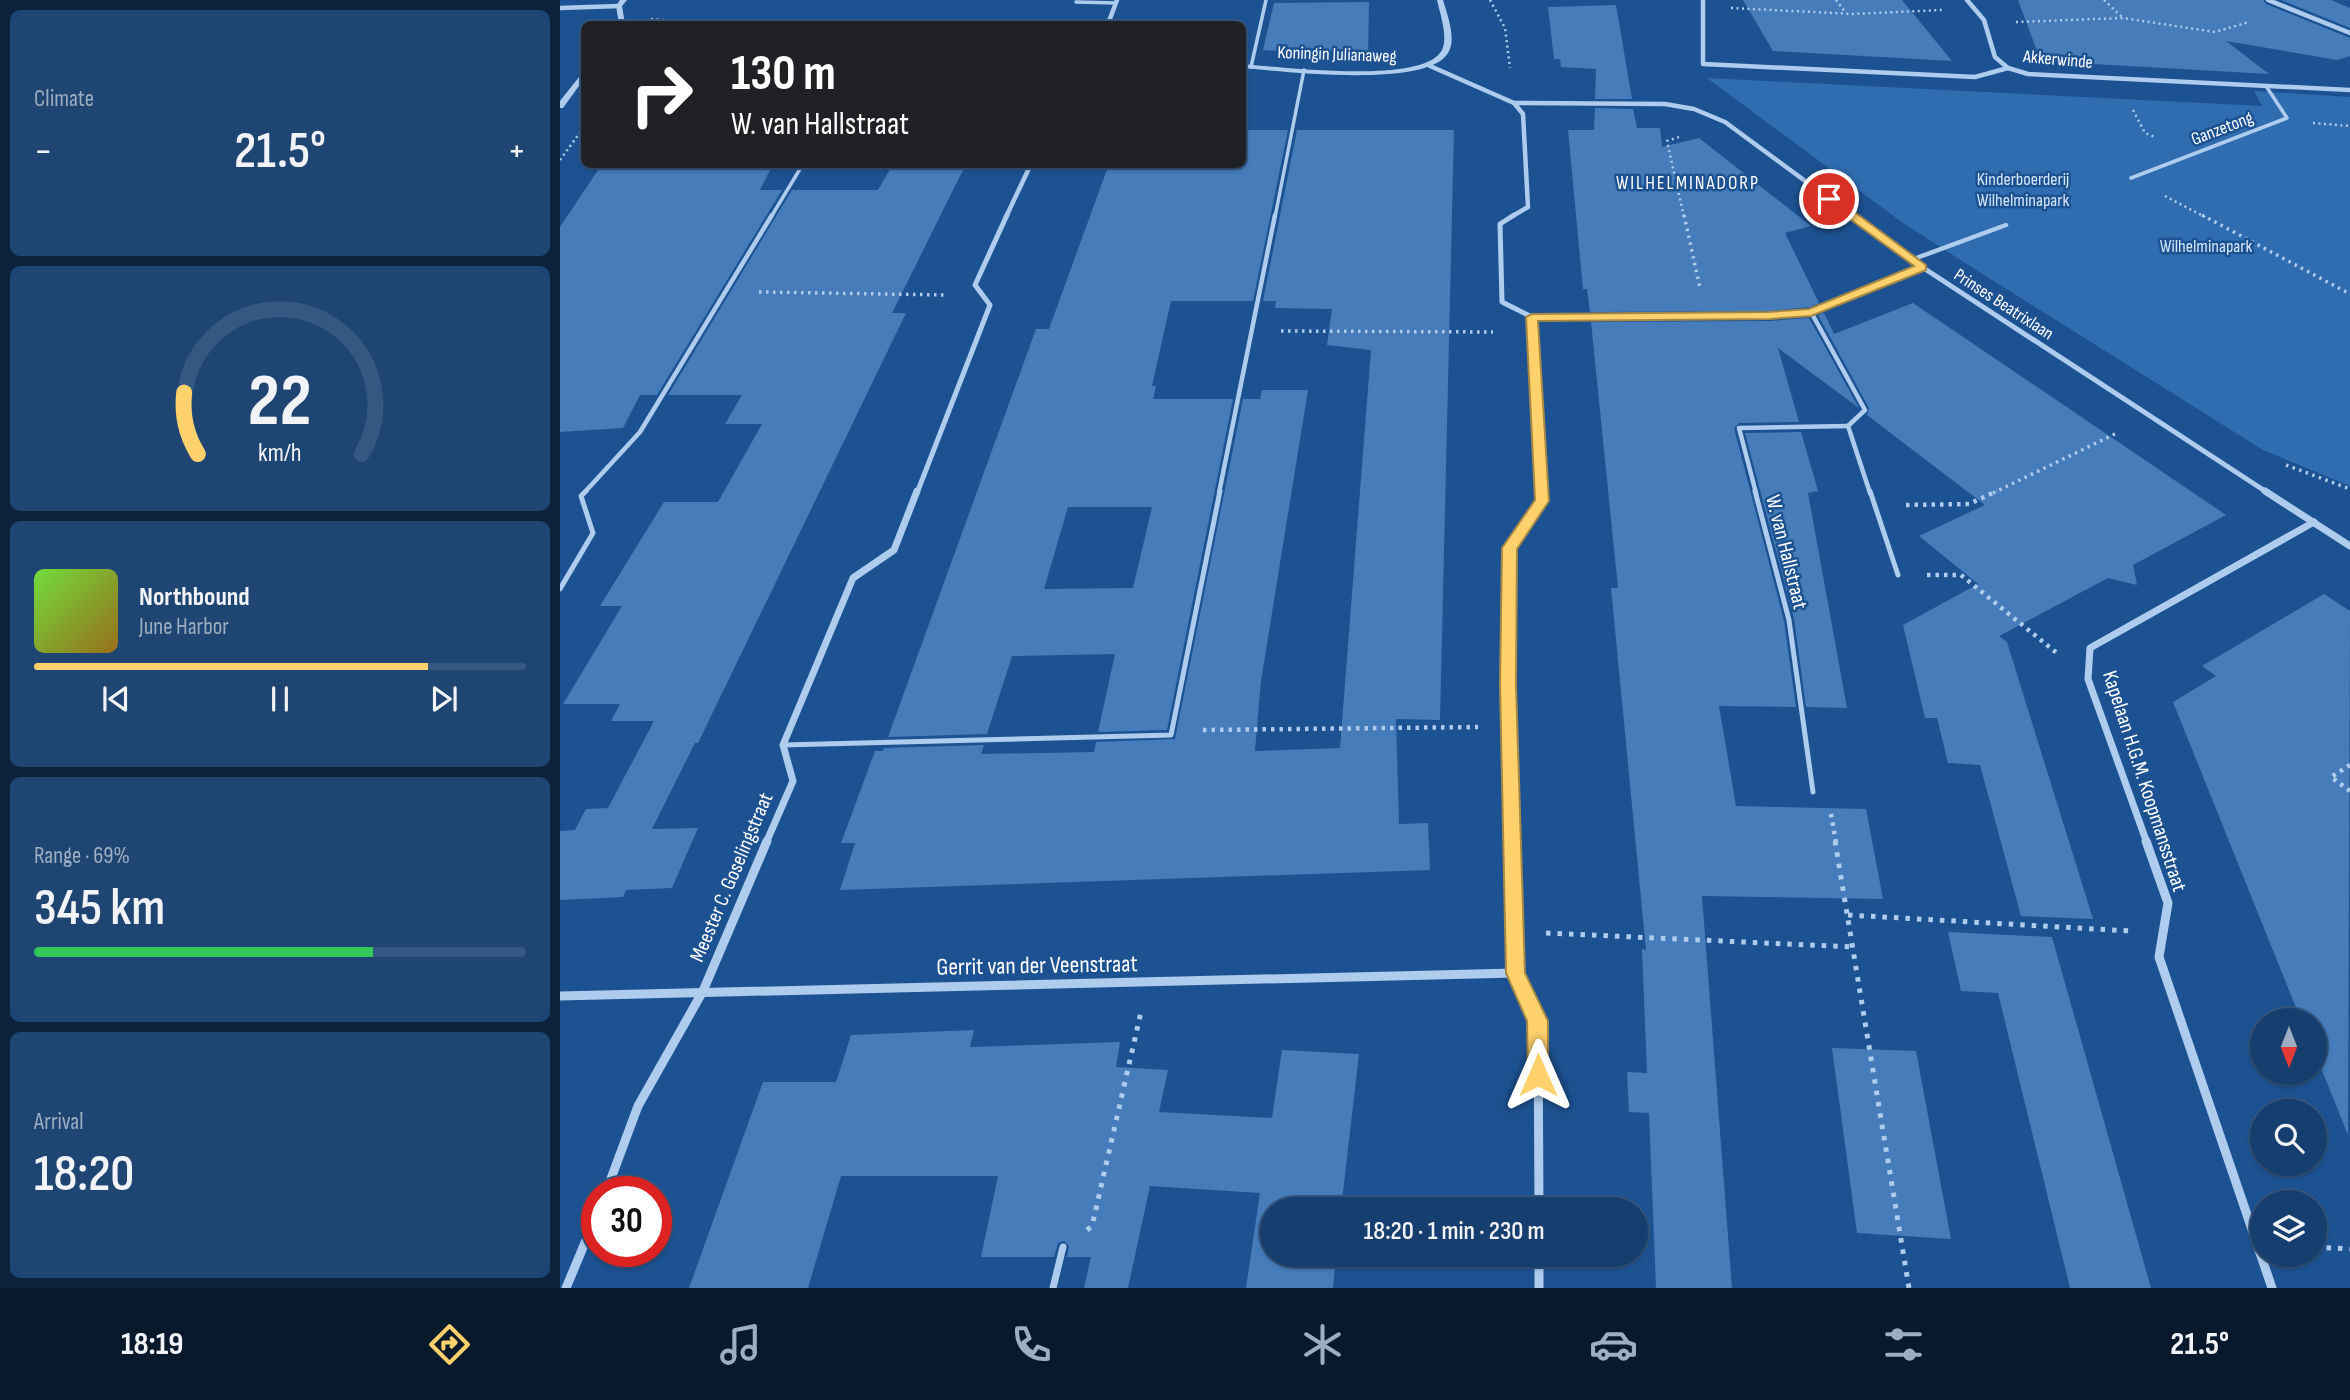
<!DOCTYPE html>
<meta charset="utf-8">
<style>
:root{--surface:#163e6e;--page:#1f4573;--text:#f1f3f6;--muted:#9eaec2;--line:#355781;--accent:#fed16c}
body{margin:0;font-family:"Sofia Sans Condensed",sans-serif;background:var(--page);color:var(--text);height:100vh;display:flex;flex-direction:column;font-size:26px;white-space:nowrap}
*{box-sizing:border-box;margin:0}
p{font-size:23px;color:var(--muted)}
.icon{flex:none;width:38px;height:38px;fill:none;stroke:currentColor;stroke-width:2;stroke-linecap:round;stroke-linejoin:round}
.map{position:relative;flex:1;overflow:hidden}
.details{display:flex;flex-direction:column;gap:10px;padding:10px;background:#0c223c;width:560px}
.details>*{flex:none}
.hud{position:absolute;left:21px;top:21px;width:665px;height:147px;border-radius:10px;box-shadow:0 2px 5px #0004,0 0 0 2px var(--line);background:#202124;color:#fff;overflow:hidden}
.needle{width:46px;rotate:180deg}
.buttons{position:absolute;left:1690px;top:1008px;display:grid;gap:14px}
.buttons a{display:grid;place-items:center;width:77px;height:77px;border-radius:50%;background:var(--surface);box-shadow:0 2px 5px #0004,0 0 0 2px var(--line);font-size:35px}
.speed{position:absolute;left:21px;top:1176px;display:flex;gap:14px;font-size:35px;font-weight:700;text-align:center}
.speed>*{display:grid;place-content:center;width:91px;height:91px;border-radius:50%;background:var(--surface);box-shadow:0 2px 5px #0004,0 0 0 2px var(--line);line-height:1}
.speed .limit{border:10px solid #d22;background:#fff;color:#111}
.pin{position:absolute;display:grid;place-items:center;width:60px;height:60px;color:#fff;margin:-30px;border:4px solid #fff;border-radius:50%;box-shadow:0 2px 7px #0007}
.me{position:absolute;width:77px;margin:-38px;rotate:0deg;stroke-linejoin:round;filter:drop-shadow(0 0 5px #0008)}
.turn{display:flex;align-items:center;gap:24px;height:147px;padding:0 35px;font-size:32px}
.turn .icon{width:91px;height:91px;stroke-width:2.5}
.turn b{display:block;font-size:49px;line-height:60px}
.big{font-size:52px;font-weight:600;line-height:1.1}
.details .card{flex:1;display:flex;flex-direction:column;justify-content:center;gap:10px;min-width:0;padding:0 24px;border-radius:10px;background:var(--page)}
.details .dial{align-items:center;gap:0}
.dial svg{height:182px;overflow:visible;fill:none;stroke:var(--line);stroke-width:7;stroke-linecap:round;text-anchor:middle}
.dial text{fill:var(--text);stroke:none}
.song{display:flex;align-items:center;gap:21px}
.cover{width:84px;height:84px;border-radius:10px;background:linear-gradient(135deg,hsl(100 70% 55%),hsl(40 70% 35%))}
.played{height:7px;border-radius:4px;background:linear-gradient(90deg,var(--accent) 80%,var(--line) 80%)}
.keys{display:flex;justify-content:space-around;direction:ltr}
.heat{display:flex;justify-content:space-between;align-items:center;font-size:38px;direction:ltr}
.charge{height:10px;border-radius:5px;background:linear-gradient(90deg,#34c759 69%,var(--line) 0)}
.trip{position:absolute;left:700px;top:1197px;width:388px;height:70px;border-radius:35px;background:var(--surface);box-shadow:0 2px 5px #0004,0 0 0 2px var(--line);font-weight:600;line-height:70px;text-align:center}
.tabs{display:flex;height:112px;justify-content:space-around;align-items:center;background:#09192c;color:var(--muted)}
.tabs .icon{width:49px;height:49px}
.tabs .current{color:var(--accent)}
.tabs b{font-size:32px;color:var(--text)}
main{display:flex;flex:1;min-height:0}
.map>svg:first-child{display:block}
.green{fill:#306db0}
.building{fill:#457cb9;fill-rule:evenodd}
.lines{fill:none;stroke-linecap:round;stroke-linejoin:round}
.path-far3{stroke:#aeccee;stroke-width:2.5;stroke-dasharray:2 3.5;stroke-linecap:butt}
.path-far2{stroke:#aeccee;stroke-width:3.5;stroke-dasharray:2.5 4.5;stroke-linecap:butt}
.path-far1{stroke:#aeccee;stroke-width:4.5;stroke-dasharray:3.5 5;stroke-linecap:butt}
.path{stroke:#aeccee;stroke-width:5;stroke-dasharray:4.5 7;stroke-linecap:butt}
.service-far3{stroke:#aeccee;stroke-width:3.5}
.service-far2{stroke:#aeccee;stroke-width:4.5}
.service-far1{stroke:#aeccee;stroke-width:5}
.service{stroke:#aeccee;stroke-width:7}
.minor-far3{stroke:#aeccee;stroke-width:4.5}
.minor-far2{stroke:#aeccee;stroke-width:5}
.minor-far1{stroke:#aeccee;stroke-width:7}
.minor{stroke:#aeccee;stroke-width:9}
.tertiary{fill:#aeccee;fill-rule:evenodd}
.route{fill:#fed16c;stroke:#a58846;stroke-width:2}
.labels{text-anchor:middle;stroke-width:5;stroke-linejoin:round;paint-order:stroke}
.far-street-label{font-size:18px;fill:#fff;stroke:#1d5292}
.far-park-label{font-size:18px;fill:#d4e6fa;stroke:#1d5292}
.far-neighbourhood-label{font-size:19px;letter-spacing:2px;fill:#fff;stroke:#1d5292}
.street-label{font-size:21px;fill:#fff;stroke:#1d5292}
.near-street-label{font-size:24px;fill:#fff;stroke:#1d5292}
</style>
<main>
<section class="details">
<div class="card"><p>Climate</p>
<div class="heat"><a>−</a><b class="big">21.5°</b><a>+</a></div>
</div>
<div class="card dial"><svg viewBox="0 0 100 80">
<path d="M14 69A42 42 0 1 1 86 69"/>
<path d="M14 69A42 42 0 0 1 8 42" stroke="#fed16c"/>
<text x="50" y="56" font-size="32" font-weight="700">22</text>
<text x="50" y="72" font-size="11">km/h</text>
</svg></div>
<div class="card">
<div class="song"><i class="cover"></i><div><b>Northbound</b><p>June Harbor</p></div></div>
<div class="played"></div>
<div class="keys"><svg class="icon" aria-label="previous" viewBox="0 0 24 24"><path d="M18 5L8 12l10 7zM5 5v14"/></svg><svg class="icon" aria-label="pause" viewBox="0 0 24 24"><path d="M8 5v14M16 5v14"/></svg><svg class="icon" aria-label="next" viewBox="0 0 24 24"><path d="M6 5l10 7-10 7zM19 5v14"/></svg></div>
</div>
<div class="card"><p>Range · 69%</p><b class="big">345 km</b><div class="charge"></div></div>
<div class="card"><p>Arrival</p><b class="big">18:20</b></div>
</section>
<div class="map">
<svg width="1790" height="1288" viewBox="0 0 1790 1288">
<rect width="100%" height="100%" fill="#1d5292"/>
<polygon class="green" points="1147,78 1702,106 1694,91 1790,97 1790,486 1703,450 1402,261 1343,223"/>
<g class="building">
<polygon points="1183,0 1342,0 1392,61 1213,51"/>
<polygon points="1458,0 1703,0 1706,4 1790,38 1790,56 1777,60 1666,41 1709,74 1498,62 1496,59 1480,59"/>
<polygon points="1721,0 1771,0 1790,8 1790,28"/>
<polygon points="809,2 808,56 703,50 714,3"/>
<polygon points="1056,5 1072,99 1035,99 1036,69 1001,67 1000,59 994,59 988,7"/>
<polygon points="1035,108 1073,109 1077,128 1100,128 1102,147 1139,138 1251,226 1225,233 1259,303 1250,307 1209,311 1030,312 1027,289 1023,289 1008,130 1034,130"/>
<path d="M682,130h46l-35,171h-82l-19,85h4l-3,13h80l-66,331 -69,2 17,-78 -103,2 -25,78 -99,3 148,-408h13l60,-165h133zM508,507h84l-19,81 -89,1z"/>
<polygon points="737,130 894,130 880,720 836,719 839,824 868,823 870,870 280,890 295,843 281,843 315,751 323,751 324,748 424,745 421,754 534,752 536,742 615,739 683,399 700,399 702,390 748,390 701,681 695,751 780,748 811,350 767,345 772,309 715,308 716,301 703,301"/>
<polygon points="42,164 213,164 200,190 222,190 97,395 80,395 63,428 0,432 0,227"/>
<polygon points="333,164 406,164 332,313 346,313 138,743 135,743 92,829 138,828 112,888 66,890 63,897 0,900 0,831 15,830 26,809 48,808 94,721 51,721 60,704 3,704 62,606 40,606 104,502 158,502 202,424 165,424 182,395 108,395 232,190 318,190"/>
<polygon points="1353,303 1666,515 1573,565 1577,585 1548,578 1439,636 1447,642 1533,919 1461,916 1420,765 1388,763 1377,718 1365,718 1343,625 1418,584 1359,536 1425,505 1307,415 1309,408 1258,315 1264,313 1274,334"/>
<polygon points="1249,318 1299,408 1218,348 1239,422 1179,423 1174,428 1224,621 1236,707 1159,706 1176,806 1306,809 1323,899 1142,896 1172,1288 1096,1288 1089,1113 1069,1112 1067,1072 1087,1073 1082,949 1086,950 1051,588 1058,588 1031,322 1209,321"/>
<polygon points="1241,432 1258,491 1248,493 1287,708 1246,707 1234,619 1185,433"/>
<polygon points="1764,594 1790,611 1788,1135 1755,1053 1755,1020 1741,1020 1613,702 1656,676 1642,666"/>
<polygon points="1388,932 1492,937 1591,1288 1510,1288 1438,993 1401,991"/>
<polygon points="414,1030 410,1047 560,1042 556,1067 608,1070 599,1112 712,1118 722,1050 799,1054 781,1209 712,1209 712,1255 776,1255 773,1288 686,1288 700,1193 590,1186 568,1288 524,1288 531,1257 507,1257 509,1246 504,1241 498,1243 494,1257 421,1257 438,1176 281,1176 248,1288 129,1288 203,1082 276,1082 291,1035"/>
<polygon points="1272,1048 1356,1051 1391,1239 1297,1233"/>
</g>
<g class="lines">
<g class="path-far3">
<polyline points="930,0 945,28 950,68"/>
<polyline points="1276,0 1286,13"/>
<polyline points="1544,0 1562,17"/>
<polyline points="1171,8 1294,14 1382,10"/>
<polyline points="91,19 153,24"/>
<polyline points="1456,22 1563,18 1655,32 1689,22"/>
<polyline points="1573,110 1585,133 1595,137"/>
<polyline points="1753,123 1790,126"/>
<polyline points="1119,137 1107,141 1124,217"/>
<polyline points="0,160 24,127"/>
<polyline points="1605,196 1645,217"/>
</g>
<g class="path-far2">
<polyline points="1124,215 1140,288"/>
<polyline points="1642,215 1790,294"/>
<polyline points="199,292 386,295"/>
<polyline points="721,331 933,332"/>
<polyline points="1726,465 1790,489"/>
<polyline points="1433,493 1559,432"/>
</g>
<g class="path-far1">
<polyline points="1346,505 1409,504 1437,491"/>
<polyline points="1367,575 1401,575 1498,654"/>
<polyline points="643,730 918,727"/>
<polyline points="1790,765 1771,777 1790,791"/>
<polyline points="1271,814 1276,843"/>
</g>
<g class="path">
<polyline points="1275,841 1349,1288"/>
<polyline points="1288,915 1571,931"/>
<polyline points="986,933 1293,947"/>
<polyline points="527,1230 532,1226 581,1012"/>
<polyline points="1755,1247 1790,1249"/>
</g>
<g class="service-far3">
<polyline points="516,2 556,3"/>
<polyline points="691,67 706,0"/>
<polyline points="1571,178 1727,118 1706,86"/>
<polyline points="211,217 243,164"/>
<polyline points="715,217 744,70"/>
</g>
<g class="service-far2">
<polyline points="1351,260 1446,225"/>
<polyline points="1251,312 1305,410 1288,426 1310,493"/>
<polyline points="24,493 80,432 212,215"/>
<polyline points="659,493 715,215"/>
<polyline points="1196,493 1179,428 1288,426"/>
</g>
<g class="service-far1">
<polyline points="1195,491 1229,620 1253,792"/>
<polyline points="1310,491 1338,575"/>
<polyline points="0,589 33,533 21,496 26,491"/>
<polyline points="223,745 611,735 660,491"/>
</g>
<polyline class="service" points="493,1288 503,1247"/>
<g class="minor-far3">
<polyline points="1143,0 1143,64 1415,77 1448,68 1468,74 1790,90"/>
<polyline points="1407,0 1424,20 1435,57 1448,68"/>
<polyline points="1708,0 1790,33"/>
<polyline points="0,8 59,6"/>
<polyline points="548,24 557,0"/>
<polyline points="870,66 954,103 963,114 968,207 951,217"/>
<polyline points="954,103 1105,104 1134,109 1165,122 1294,217"/>
<polyline points="446,217 471,164"/>
</g>
<g class="minor-far2">
<polyline points="954,215 940,224 942,302 972,317 982,493"/>
<polyline points="1292,215 1362,267 1708,493"/>
<polyline points="972,317 1209,316 1251,312 1362,267"/>
<polyline points="357,493 430,305 415,285 447,215"/>
</g>
<g class="minor-far1">
<polyline points="1705,491 1790,546"/>
<polyline points="206,843 233,781 223,745 293,578 334,550 357,491"/>
<polyline points="952,843 948,684 950,548 982,501 981,491"/>
<polyline points="1587,843 1528,679 1530,648 1754,522"/>
</g>
<g class="minor">
<polyline points="952,841 956,973 978,1021 979,1209"/>
<polyline points="1586,841 1608,903 1599,957 1712,1288"/>
<polyline points="0,996 956,973"/>
<polyline points="46,1192 78,1106 143,991 207,841"/>
<polyline points="979,1255 979,1288"/>
<polyline points="6,1288 37,1214"/>
</g>
<g class="tertiary">
<polygon points="60,0 67,0 62,6 65,24 59,24 56,6"/>
<path d="M877,0h6c4,14 14,39 5,53 -21,36 -167,18 -206,15v-4c38,3 175,20 198,-11 10,-12 0,-39 -3,-53z"/>
<polygon points="21,58 24,58 24,79 3,108 0,108 0,101 19,77"/>
</g>
</g>
<polygon class="route" points="1265,196 1273,196 1366,265 1366,270 1251,316 1209,319 978,321 989,501 957,549 956,684 965,973 988,1021 988,1075 985,1082 978,1085 971,1082 968,1075 967,1021 946,973 940,684 942,548 975,500 966,317 972,314 1209,312 1249,309 1354,266 1265,201"/>
<g class="labels">
<g class="far-street-label">
<text transform="translate(777 54) rotate(2)" y="6">Koningin Julianaweg</text>
<text transform="translate(1498 59) rotate(5)" y="6">Akkerwinde</text>
<text transform="translate(1662 128) rotate(-21)" y="6">Ganzetong</text>
<text transform="translate(1444 304) rotate(33)" y="6">Prinses Beatrixlaan</text>
</g>
<g class="far-park-label">
<text x="1463" y="185">Kinderboerderij<tspan x="1463" dy="21">Wilhelminapark</tspan></text>
<text x="1646" y="252">Wilhelminapark</text>
</g>
<g class="far-neighbourhood-label">
<text x="1128" y="189">WILHELMINADORP</text>
</g>
<g class="street-label">
<text transform="translate(1227 552) rotate(76)" y="7">W. van Hallstraat</text>
<text transform="translate(1585 781) rotate(72)" y="7">Kapelaan H.G.M. Koopmansstraat</text>
<text transform="translate(171 877) rotate(-67)" y="7">Meester C. Goselingstraat</text>
</g>
<g class="near-street-label">
<text transform="translate(477 965) rotate(-1)" y="8">Gerrit van der Veenstraat</text>
</g>
</g>
</svg>
<div class="buttons">
<a><svg class="needle" viewBox="-14 -14 28 28"><path d="M0-13l5 13h-10z" fill="#e53935"/><path d="M0 13l5-13h-10z" fill="#9eaec2"/></svg></a>
<a><svg class="icon" aria-label="search" viewBox="0 0 24 24"><circle cx="10" cy="10" r="6"/><path d="M15 15l6 6"/></svg></a>
<a><svg class="icon" aria-label="layers" viewBox="0 0 24 24"><path d="M12 4l9 5-9 5-9-5zM3 14l9 5 9-5"/></svg></a>
</div>
<div class="speed"><div class="limit">30</div></div>
<div class="pin" style="left:1269px;top:199px;background:#d93025"><svg class="icon" aria-label="arrive" viewBox="0 0 24 24"><path d="M6 21V4h12l-3 4 3 4H6"/></svg></div>
<svg class="me" style="left:978px;top:1075px" viewBox="-20 -20 40 40"><path d="M0-17L14 15 0 8-14 15z" fill="#fed16c" stroke="#fff" stroke-width="4"/></svg>
<div class="trip">18:20 · 1 min · 230 m</div>
<div class="hud">
<div class="turn"><svg class="icon" aria-label="right" viewBox="0 0 24 24"><path d="M7 20v-9h11M14 6l5 5-5 5"/></svg><div><b>130 m</b>W. van Hallstraat</div></div>
</div>
</div>
</main>
<nav class="tabs">
<b>18:19</b>
<svg class="icon current" aria-label="directions" viewBox="0 0 24 24"><path d="M12 3l9 9-9 9-9-9zM9 14v-3h6M13 9l2 2-2 2"/></svg>
<svg class="icon" aria-label="music" viewBox="0 0 24 24"><path d="M9 18V5l10-2v13"/><circle cx="6" cy="18" r="3"/><circle cx="16" cy="16" r="3"/></svg>
<svg class="icon" aria-label="phone" viewBox="0 0 24 24"><path d="M5 4h4l2 5-3 2q2 4 5 5l2-3 5 2v4C11 20 4 13 5 4z"/></svg>
<svg class="icon" aria-label="climate" viewBox="0 0 24 24"><path d="M12 3v18M4 7l16 10M4 17L20 7"/></svg>
<svg class="icon" aria-label="car" viewBox="0 0 24 24"><path d="M5 17H2v-5l4-1 3-4h7l3 4 3 1v5h-3M9 17h6M6 11h13"/><circle cx="7" cy="17" r="2"/><circle cx="17" cy="17" r="2"/></svg>
<svg class="icon" aria-label="filters" viewBox="0 0 24 24"><path d="M4 7h16M4 17h16"/><circle cx="9" cy="7" r="2"/><circle cx="15" cy="17" r="2"/></svg>
<b>21.5°</b>
</nav>
